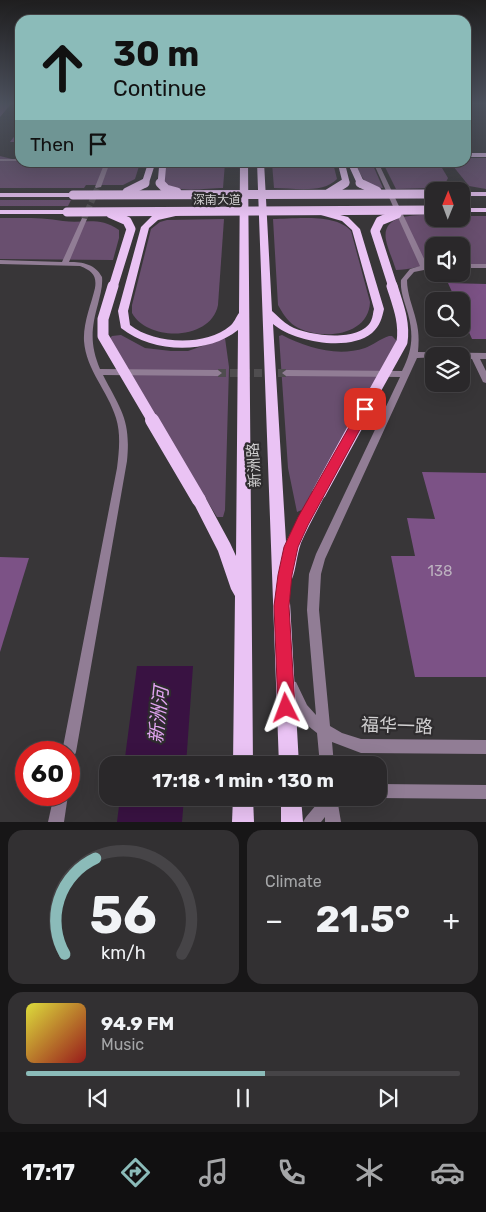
<!DOCTYPE html>
<meta charset="utf-8">
<style>
:root{--surface:#2a282a;--page:#323032;--text:#f1f3f6;--muted:#a5a6a8;--line:#464447;--accent:#8bbbb9}
body{margin:0;font-family:Rubik,"Noto Sans SC",sans-serif;background:var(--page);color:var(--text);height:100vh;display:flex;flex-direction:column;font-size:19px;white-space:nowrap}
*{box-sizing:border-box;margin:0}
p{font-size:16px;color:var(--muted)}
.icon{flex:none;width:28px;height:28px;fill:none;stroke:currentColor;stroke-width:2;stroke-linecap:round;stroke-linejoin:round}
.map{position:relative;height:822px;overflow:hidden}
.details{display:flex;flex-direction:column;gap:8px;padding:8px;background:#171617;flex:1}
.details>*{flex:none}
.hud{position:absolute;left:15px;top:15px;width:456px;height:152px;border-radius:15px;box-shadow:0 5px 20px #0002,0 0 0 1px var(--line);background:#8bbbb9;color:#111;overflow:hidden}
.needle{width:32px;rotate:1deg}
.fabs{position:absolute;left:425px;top:182px;display:grid;gap:10px}
.fabs a{display:grid;place-items:center;width:45px;height:45px;border-radius:10px;background:var(--surface);box-shadow:0 5px 20px #0002,0 0 0 1px var(--line);font-size:25px}
.speed{position:absolute;left:15px;top:741px;display:flex;gap:10px;font-size:25px;font-weight:700;text-align:center}
.speed>*{display:grid;place-content:center;width:65px;height:65px;border-radius:50%;background:var(--surface);box-shadow:0 5px 20px #0002,0 0 0 1px var(--line);line-height:1}
.speed .limit{border:8px solid #d22;background:#fff;color:#111}
.pin{position:absolute;display:grid;place-items:center;width:42px;height:42px;color:#fff;margin:-21px;border-radius:10px;box-shadow:0 2px 8px #0006}
.me{position:absolute;width:55px;margin:-28px;rotate:357deg;stroke-linejoin:round;filter:drop-shadow(0 0 4px #0008)}
.turn{display:flex;align-items:center;gap:18px;height:105px;padding:0 15px;font-size:22px}
.turn .icon{width:65px;height:65px;stroke-width:2.5}
.turn b{display:block;font-size:35px;line-height:42px}
.then{display:flex;align-items:center;height:48px;padding:0 15px;background:#0003;gap:10px;font-size:19px}
.big{font-size:38px;font-weight:700;line-height:1.1}
.details .tile{flex:1;display:flex;flex-direction:column;justify-content:center;gap:8px;min-width:0;padding:0 18px;border-radius:15px;background:var(--page)}
.details .dial{align-items:center;gap:0}
.dial svg{height:130px;overflow:visible;fill:none;stroke:var(--line);stroke-width:7;stroke-linecap:round;text-anchor:middle}
.dial text{fill:var(--text);stroke:none}
.song{display:flex;align-items:center;gap:15px}
.cover{width:60px;height:60px;border-radius:8px;background:linear-gradient(135deg,hsl(60 70% 55%),hsl(0 70% 35%))}
.played{height:5px;border-radius:2px;background:linear-gradient(90deg,var(--accent) 55%,var(--line) 55%)}
.keys{display:flex;justify-content:space-around;direction:ltr}
.heat{display:flex;justify-content:space-between;align-items:center;font-size:28px;direction:ltr}
.details .tiles{flex:1;display:grid;gap:8px;grid-template-columns:1fr 1fr}
.tile:last-child{grid-column:span 2}
.trip{position:absolute;left:99px;top:756px;width:288px;height:50px;border-radius:15px;background:var(--surface);box-shadow:0 5px 20px #0002,0 0 0 1px var(--line);font-weight:700;line-height:50px;text-align:center}
.tab-bar{display:flex;height:80px;justify-content:space-around;align-items:center;background:#111011;color:var(--muted)}
.tab-bar .icon{width:35px;height:35px}
.tab-bar .active{color:var(--accent)}
.tab-bar b{font-size:22px;color:var(--text)}
.map>svg:first-child{display:block}
.green{fill:#694f6f}
.water{fill:#391242}
.building{fill:#7c5286}
.lines{fill:none;stroke-linecap:round;stroke-linejoin:round}
.minor-tunnel-far1{stroke:#4f4d4f;stroke-width:6;stroke-dasharray:6 3;stroke-linecap:butt}
.minor-tunnel{stroke:#4f4d4f;stroke-width:8;stroke-dasharray:8 4;stroke-linecap:butt}
.minor{fill:#917d95;fill-rule:evenodd}
.major{fill:#eac3f4;fill-rule:evenodd}
.major-bridge-far3{stroke:#eac3f4;stroke-width:7}
.major-bridge-far2{stroke:#eac3f4;stroke-width:9}
.major-bridge-far1{stroke:#eac3f4;stroke-width:11}
.major-bridge{stroke:#eac3f4;stroke-width:14}
.route{fill:#e11d48;stroke:#92132f}
.labels{text-anchor:middle;stroke-width:4.5;stroke-linejoin:round;paint-order:stroke}
.far-street-label{font-size:12px;fill:#d2d1d2;stroke:#2e2c2e}
.street-label{font-size:15px;fill:#d2d1d2;stroke:#2e2c2e}
.near-number-label{font-size:15px;fill:#bcb1bf}
.near-street-label{font-size:18px;fill:#d2d1d2;stroke:#2e2c2e}
.near-water-label{font-size:19px;font-style:italic;fill:#e2a5f1;stroke:#2e2c2e}
</style>
<div class="map">
<svg width="486" height="822" viewBox="0 0 486 822">
<rect width="100%" height="100%" fill="#383638"/>
<g class="green">
<polygon points="0,156 20,161 20,162 140,163 135,179 123,185 86,185 84,188 0,188"/>
<polygon points="466,158 486,158 486,189 469,186 453,166 453,163 466,162"/>
<path d="M166,163h59l-2,25c-17,0 -45,6 -59,-5z"/>
<path d="M272,163h61l4,16c-14,15 -44,9 -63,9z"/>
<path d="M356,163h16l11,25c-18,-1 -22,-11 -27,-25z"/>
<polygon points="383,163 439,163 448,178 446,182 433,188 396,189"/>
<polygon points="0,200 71,200 68,206 0,206"/>
<path d="M434,215v4h27v-3h25v48h-25v-18h-27v19c-13,0 -25,5 -38,5 -3,-10 -8,-20 -10,-30 -5,-27 31,-25 48,-25z"/>
<path d="M0,218c21,0 42,-1 63,3 21,3 36,-5 56,9v8l-6,22 -113,-1z"/>
<path d="M224,219l-6,86c-7,36 -70,37 -86,8v-8l19,-76 9,-7 7,-2z"/>
<path d="M273,219c21,0 63,-6 78,12l19,71c-1,35 -51,39 -75,24 -8,-5 -13,-14 -17,-21z"/>
<polygon points="121,335 145,348 171,351 188,351 225,338 229,367 225,510 223,517 217,517 109,339 112,336"/>
<path d="M282,335c25,13 55,22 83,13 8,-3 15,-9 24,-12h3l5,5 -93,168 -7,3 -9,-44 -9,-132z"/>
</g>
<g class="water">
<polygon points="137,666 193,666 186,765 124,765"/>
<polygon points="120,798 184,798 182,822 117,822"/>
</g>
<g class="building">
<polygon points="0,104 11,104 0,117"/>
<polygon points="20,129 20,142 10,142"/>
<polygon points="448,283 486,284 486,339 472,339 461,314 461,301 456,301"/>
<polygon points="422,472 486,473 486,677 415,677 391,556 415,556 407,518 435,519"/>
<polygon points="0,557 29,558 0,652"/>
</g>
<g class="lines">
<polyline class="minor-tunnel-far1" points="84,219 98,187"/>
<polyline class="minor-tunnel" points="218,373 286,373"/>
<g class="minor">
<rect x="0" y="159" width="20" height="2"/>
<polygon points="105,162 110,162 101,187 96,188 95,187"/>
<path d="M373,162h5l49,103 7,-1v4l-20,4 -7,8c0,14 6,27 9,40 3,11 3,21 2,32l68,1v6h-6l6,12v12l-3,-1 -11,-23 -11,-1v-2l-44,2 -92,201 -4,15 -2,36 11,116 12,7 19,6 125,1v14l-125,-1 -29,-11 2,23h-14l-3,-32c-16,-11 -25,-28 -32,-46l1,-5 5,-1 5,1 11,23 9,10 -9,-105 2,-36 7,-20 84,-177 -114,-1 -4,-3 4,-3 116,1c10,-20 12,-35 6,-57 -3,-11 -8,-22 -7,-34l9,-11 10,-3z"/>
<path d="M82,218l5,1 -18,43c14,0 26,2 33,15 1,9 -2,18 -4,27 -7,25 -8,41 2,65l118,1 4,3 -4,3 -115,-1c18,35 28,45 24,86l-51,291 -2,5 -5,2v-7h-7l55,-284c2,-16 4,-34 -1,-50 -8,-27 -30,-48 -32,-77 -1,-18 7,-36 11,-53 2,-13 -3,-17 -15,-22l-80,-2v-4l62,2z"/>
<rect x="461" y="264" width="25" height="4"/>
<polygon points="378,784 486,785 486,799 378,798 376,798 378,798"/>
<polygon points="54,795 68,795 64,822 48,822"/>
<polygon points="322,798 342,798 340,803 338,804 341,822 325,822 325,817 321,822 303,822 306,817"/>
</g>
<g class="major">
<rect x="466" y="153" width="20" height="4"/>
<path d="M240,162h8l5,603h-20l2,-169 -4,-7 -13,-38 -26,-51 2,-5 5,-1 5,1 26,48 6,13 2,-226c-31,25 -86,23 -117,-2l-3,-17 23,-84 11,-11 25,-5 4,2 -1,2 -22,5 -9,8 -21,83 2,14c24,19 75,22 100,1 4,-3 6,-9 9,-13z"/>
<path d="M257,162h7l8,149c6,5 11,11 18,15 18,10 70,17 81,-5 2,-4 2,-9 3,-12l-22,-79 -10,-9 -28,-8 -1,-2 4,-2 31,8 12,12 24,80c-2,9 -4,17 -12,24 -23,19 -78,9 -99,-9l13,218 28,-53 5,-2 5,2 2,4c-8,17 -18,33 -25,50 -5,13 -5,32 -12,42l10,180h-20z"/>
<rect x="461" y="192" width="25" height="4"/>
<polygon points="0,193 73,193 77,195 73,197 0,197"/>
<rect x="461" y="208" width="25" height="4"/>
<polygon points="0,210 67,210 71,212 67,214 0,214"/>
<polygon points="233,798 253,798 254,822 232,822"/>
<polygon points="281,798 301,798 303,822 281,822"/>
</g>
<g class="major-bridge-far3">
<polyline points="341,162 346,182 344,184"/>
<polyline points="351,162 361,184"/>
<polyline points="145,184 152,162"/>
<polyline points="161,184 163,162"/>
</g>
<g class="major-bridge-far2">
<polyline points="160,183 166,189 177,192"/>
<polyline points="360,183 377,191"/>
<polyline points="127,192 145,183"/>
<polyline points="329,193 345,183"/>
<polyline points="73,195 430,194"/>
<polyline points="67,212 434,210"/>
<polyline points="111,214 127,221 131,229 113,287"/>
<polyline points="393,287 375,231 380,221 397,214"/>
</g>
<g class="major-bridge-far1">
<polyline points="113,286 103,319 103,336 153,421"/>
<path d="M358,421l44,-79c3,-20 -4,-37 -10,-56"/>
</g>
<g class="major-bridge">
<polyline points="152,420 199,500"/>
<polyline points="319,493 359,420"/>
</g>
</g>
<linearGradient id="sky" x2="0" y2="1"><stop stop-color="#1f1e1f"/><stop offset="0.47" stop-color="#4d525e"/><stop offset="1" stop-color="#4d525e" stop-opacity="0"/></linearGradient>
<rect width="486" height="219" fill="url(#sky)"/>
<polygon class="route" points="365,405 371,409 308,525 298,547 292,575 289,606 295,708 292,714 286,717 280,714 278,708 274,606 278,575 284,547 298,517 361,406"/>
<g class="labels">
<g class="far-street-label">
<text x="217" y="204">深南大道</text>
</g>
<g class="street-label">
<text transform="translate(254 465) rotate(-93)" y="5">新洲路</text>
</g>
<g class="near-number-label">
<text x="440" y="576">138</text>
</g>
<g class="near-street-label">
<text transform="translate(397 726) rotate(2)" y="6">福华一路</text>
</g>
<g class="near-water-label">
<text transform="translate(158 715) rotate(-84)" y="7">新洲河</text>
</g>
</g>
</svg>
<div class="fabs">
<a><svg class="needle" viewBox="-14 -14 28 28"><path d="M0-13l5 13h-10z" fill="#e53935"/><path d="M0 13l5-13h-10z" fill="#a5a6a8"/></svg></a>
<a><svg class="icon" aria-label="sound" viewBox="0 0 24 24"><path d="M4 9h4l5-4v14l-5-4H4zM17 9q2 3 0 6"/></svg></a>
<a><svg class="icon" aria-label="search" viewBox="0 0 24 24"><circle cx="10" cy="10" r="6"/><path d="M15 15l6 6"/></svg></a>
<a><svg class="icon" aria-label="layers" viewBox="0 0 24 24"><path d="M12 4l9 5-9 5-9-5zM3 14l9 5 9-5"/></svg></a>
</div>
<div class="speed"><div class="limit">60</div></div>
<div class="pin" style="left:365px;top:409px;background:#d93025"><svg class="icon" aria-label="arrive" viewBox="0 0 24 24"><path d="M6 21V4h12l-3 4 3 4H6"/></svg></div>
<svg class="me" style="left:286px;top:708px" viewBox="-20 -20 40 40"><path d="M0-17L14 15 0 8-14 15z" fill="#e11d48" stroke="#fff" stroke-width="4"/></svg>
<div class="trip">17:18 · 1 min · 130 m</div>
<div class="hud">
<div class="turn"><svg class="icon" aria-label="ahead" viewBox="0 0 24 24"><path d="M12 20V5M6 11l6-6 6 6"/></svg><div><b>30 m</b>Continue</div></div>
<div class="then">Then<svg class="icon" aria-label="arrive" viewBox="0 0 24 24"><path d="M6 21V4h12l-3 4 3 4H6"/></svg></div>
</div>
</div>
<section class="details">
<div class="tiles">
<div class="tile dial"><svg viewBox="0 0 100 80">
<path d="M14 69A42 42 0 1 1 86 69"/>
<path d="M14 69A42 42 0 0 1 33 10" stroke="#8bbbb9"/>
<text x="50" y="56" font-size="32" font-weight="700">56</text>
<text x="50" y="72" font-size="11">km/h</text>
</svg></div>
<div class="tile"><p>Climate</p>
<div class="heat"><a>−</a><b class="big">21.5°</b><a>+</a></div>
</div>
<div class="tile">
<div class="song"><i class="cover"></i><div><b>94.9 FM</b><p>Music</p></div></div>
<div class="played"></div>
<div class="keys"><svg class="icon" aria-label="previous" viewBox="0 0 24 24"><path d="M18 5L8 12l10 7zM5 5v14"/></svg><svg class="icon" aria-label="pause" viewBox="0 0 24 24"><path d="M8 5v14M16 5v14"/></svg><svg class="icon" aria-label="next" viewBox="0 0 24 24"><path d="M6 5l10 7-10 7zM19 5v14"/></svg></div>
</div>
</div>
</section>
<nav class="tab-bar">
<b>17:17</b>
<svg class="icon active" aria-label="directions" viewBox="0 0 24 24"><path d="M12 3l9 9-9 9-9-9zM9 14v-3h6M13 9l2 2-2 2"/></svg>
<svg class="icon" aria-label="music" viewBox="0 0 24 24"><path d="M9 18V5l10-2v13"/><circle cx="6" cy="18" r="3"/><circle cx="16" cy="16" r="3"/></svg>
<svg class="icon" aria-label="phone" viewBox="0 0 24 24"><path d="M5 4h4l2 5-3 2q2 4 5 5l2-3 5 2v4C11 20 4 13 5 4z"/></svg>
<svg class="icon" aria-label="climate" viewBox="0 0 24 24"><path d="M12 3v18M4 7l16 10M4 17L20 7"/></svg>
<svg class="icon" aria-label="car" viewBox="0 0 24 24"><path d="M5 17H2v-5l4-1 3-4h7l3 4 3 1v5h-3M9 17h6M6 11h13"/><circle cx="7" cy="17" r="2"/><circle cx="17" cy="17" r="2"/></svg>
</nav>
